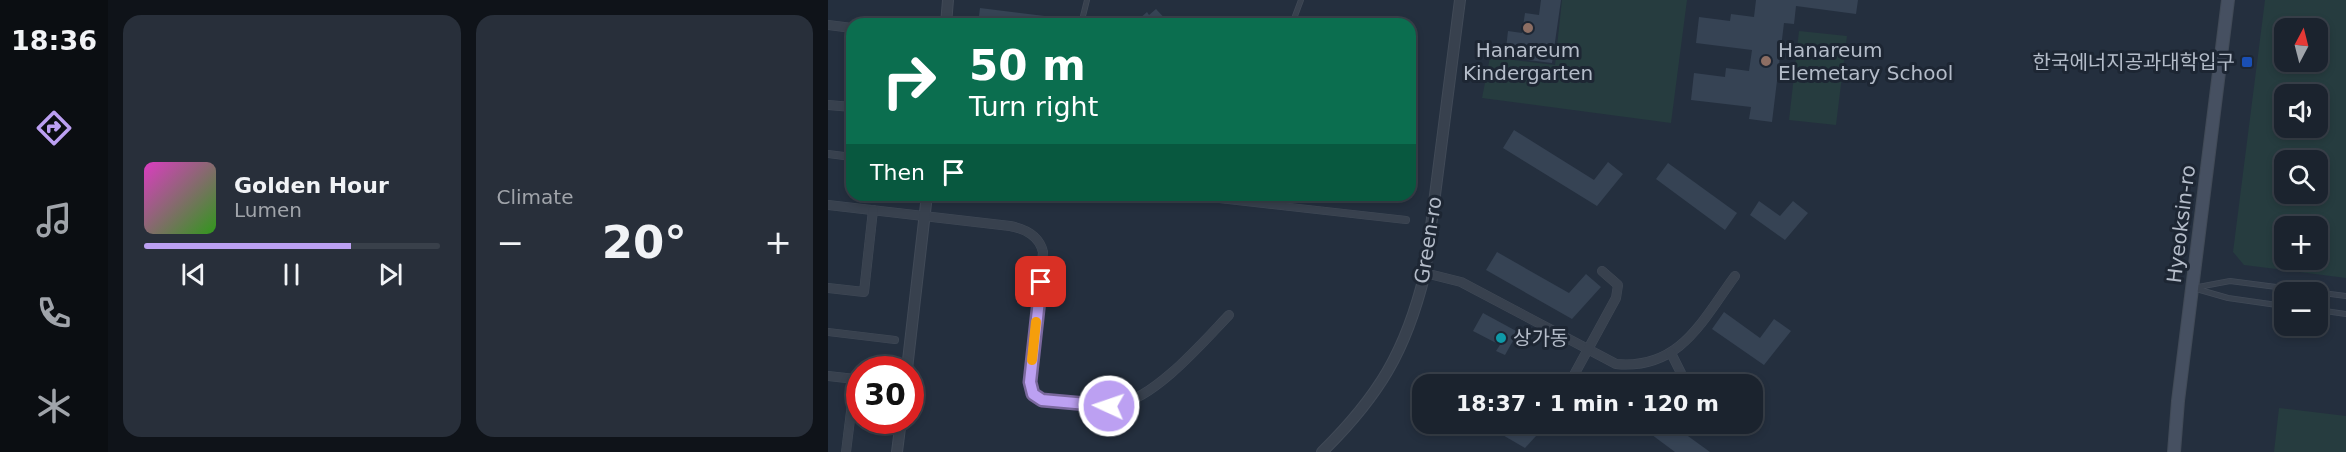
<!DOCTYPE html>
<meta charset="utf-8">
<style>
:root{--surface:#1b232e;--page:#282f3a;--text:#f1f3f6;--muted:#a0a4aa;--line:#39404a;--accent:#bca0f2}
body{margin:0;font-family:"DejaVu Sans","Noto Sans KR",sans-serif;background:var(--page);color:var(--text);height:100vh;display:flex;flex-direction:column;font-size:22px;white-space:nowrap}
*{box-sizing:border-box;margin:0}
p{font-size:20px;color:var(--muted)}
.icon{flex:none;width:33px;height:33px;fill:none;stroke:currentColor;stroke-width:2;stroke-linecap:round;stroke-linejoin:round}
.map{position:relative;flex:1;overflow:hidden}
.sheet{display:flex;flex-direction:column;gap:15px;padding:15px;background:#0f1319;width:720px}
.sheet>*{flex:none}
.banner{position:absolute;left:18px;top:18px;width:570px;height:183px;border-radius:18px;box-shadow:0 3px 9px #0003,0 0 0 2px var(--line);background:#0b6e4f;color:#fff;overflow:hidden}
.needle{width:39px;rotate:7deg}
.fabs{position:absolute;left:1446px;top:18px;display:grid;gap:12px}
.fabs a{display:grid;place-items:center;width:54px;height:54px;border-radius:12px;background:var(--surface);box-shadow:0 3px 9px #0003,0 0 0 2px var(--line);font-size:30px}
.speed{position:absolute;left:18px;top:356px;display:flex;gap:12px;font-size:30px;font-weight:700;text-align:center}
.speed>*{display:grid;place-content:center;width:78px;height:78px;border-radius:50%;background:var(--surface);box-shadow:0 3px 9px #0003,0 0 0 2px var(--line);line-height:1}
.speed .limit{border:9px solid #d22;background:#fff;color:#111}
.pin{position:absolute;display:grid;place-items:center;width:51px;height:51px;color:#fff;margin:-26px;border-radius:12px;box-shadow:0 3px 9px #0006}
.me{position:absolute;width:66px;margin:-33px;rotate:273deg;stroke-linejoin:round;filter:drop-shadow(0 0 4px #0008)}
.turn{display:flex;align-items:center;gap:21px;height:126px;padding:0 24px;font-size:27px}
.turn .icon{width:78px;height:78px;stroke-width:2.5}
.turn b{display:block;font-size:42px;line-height:51px}
.then{display:flex;align-items:center;height:57px;padding:0 24px;background:#0003;gap:12px;font-size:22px}
.big{font-size:45px;font-weight:800;line-height:1.1}
.sheet .tile{flex:1;display:flex;flex-direction:column;justify-content:center;gap:9px;min-width:0;padding:0 21px;border-radius:18px;background:var(--page)}
.song{display:flex;align-items:center;gap:18px}
.cover{width:72px;height:72px;border-radius:9px;background:linear-gradient(135deg,hsl(310 70% 55%),hsl(110 70% 35%))}
.played{height:6px;border-radius:3px;background:linear-gradient(90deg,var(--accent) 70%,var(--line) 70%)}
.keys{display:flex;justify-content:space-around;direction:ltr}
.heat{display:flex;justify-content:space-between;align-items:center;font-size:33px;direction:ltr}
.sheet .tiles{flex:1;display:grid;gap:15px;grid-template-columns:repeat(2,1fr)}
.trip{position:absolute;left:584px;top:374px;width:351px;height:60px;border-radius:18px;background:var(--surface);box-shadow:0 3px 9px #0003,0 0 0 2px var(--line);font-weight:800;line-height:60px;text-align:center}
main{display:flex;flex:1;min-height:0}
.menu{display:flex;flex-direction:column;width:108px;justify-content:space-around;align-items:center;background:#0b0e12;color:var(--muted)}
.menu .icon{width:42px;height:42px}
.menu .on{color:var(--accent)}
.menu b{font-size:27px;color:var(--text)}
.map>svg:first-child{display:block}
.green{fill:#263c3f;fill-rule:evenodd}
.building{fill:#364354}
.lines{fill:none;stroke-linecap:round;stroke-linejoin:round}
.service-casing{stroke:#414a57;stroke-width:6}
.pedestrian-casing{stroke:#414a57;stroke-width:8}
.minor-casing{stroke:#414a57;stroke-width:10}
.tertiary-casing{stroke:#414a57;stroke-width:12}
.secondary-casing{stroke:#414a57;stroke-width:14}
.service{stroke:#38414e;stroke-width:4.5}
.pedestrian{stroke:#38414e;stroke-width:7}
.minor{stroke:#38414e;stroke-width:9}
.tertiary{stroke:#38414e;stroke-width:10}
.secondary{stroke:#465061;stroke-width:12}
.route-casing{stroke:#7a689d;stroke-width:15}
.route{stroke:#bca0f2;stroke-width:10}
.slow{stroke:#f59e0b;stroke-width:10}
.education-dot{fill:#8d6e63;stroke:#1d2633;stroke-width:2}
.transit-dot{fill:#1a4fb4;stroke:#1d2633;stroke-width:2}
.culture-dot{fill:#0f9aa8;stroke:#1d2633;stroke-width:2}
.labels{text-anchor:middle;stroke-width:6;stroke-linejoin:round;paint-order:stroke}
.poi-label{font-size:20px;fill:#b4bcc9;stroke:#1d2633;text-anchor:start}
.street-label{font-size:20px;fill:#b4bcc9;stroke:#1d2633}
</style>
<main>
<nav class="menu">
<b>18:36</b>
<svg class="icon on" aria-label="directions" viewBox="0 0 24 24"><path d="M12 3l9 9-9 9-9-9zM9 14v-3h6M13 9l2 2-2 2"/></svg>
<svg class="icon" aria-label="music" viewBox="0 0 24 24"><path d="M9 18V5l10-2v13"/><circle cx="6" cy="18" r="3"/><circle cx="16" cy="16" r="3"/></svg>
<svg class="icon" aria-label="phone" viewBox="0 0 24 24"><path d="M5 4h4l2 5-3 2q2 4 5 5l2-3 5 2v4C11 20 4 13 5 4z"/></svg>
<svg class="icon" aria-label="climate" viewBox="0 0 24 24"><path d="M12 3v18M4 7l16 10M4 17L20 7"/></svg>
</nav>
<section class="sheet">
<div class="tiles">
<div class="tile">
<div class="song"><i class="cover"></i><div><b>Golden Hour</b><p>Lumen</p></div></div>
<div class="played"></div>
<div class="keys"><svg class="icon" aria-label="previous" viewBox="0 0 24 24"><path d="M18 5L8 12l10 7zM5 5v14"/></svg><svg class="icon" aria-label="pause" viewBox="0 0 24 24"><path d="M8 5v14M16 5v14"/></svg><svg class="icon" aria-label="next" viewBox="0 0 24 24"><path d="M6 5l10 7-10 7zM19 5v14"/></svg></div>
</div>
<div class="tile"><p>Climate</p>
<div class="heat"><a>−</a><b class="big">20°</b><a>+</a></div>
</div>
</div>
</section>
<div class="map">
<svg width="1518" height="452" viewBox="0 0 1518 452">
<rect width="100%" height="100%" fill="#242f3e"/>
<g class="green">
<polygon points="734,0 859,0 843,123 654,98 662,57 727,65"/>
<path d="M1437,0h81v278l-102,-13 -11,-13zM1490,28v34h-34v-34zM1490,94v34h-34v-34zM1490,160v34h-34v-34zM1490,226v34h-34v-34z"/>
<polygon points="971,31 1019,36 1008,125 961,120"/>
<polygon points="1451,408 1518,416 1518,452 1446,452"/>
</g>
<g class="building">
<polygon points="713,0 733,0 724,63 677,57 680,31 694,33 697,13 711,15"/>
<polygon points="928,0 1030,0 1028,14 968,6 966,24 956,23 944,122 921,119 923,107 863,100 866,73 897,77 898,68 921,71 924,50 868,43 871,17 902,21 903,14 926,17"/>
<polygon points="152,8 233,18 233,24 150,24"/>
<polygon points="328,9 342,24 312,24 314,22 311,19 319,12 321,15"/>
<polygon points="686,130 766,180 780,162 795,174 769,206 675,148"/>
<polygon points="840,163 909,213 897,230 828,179"/>
<polygon points="931,201 952,216 965,201 980,213 957,240 922,215"/>
<polygon points="669,252 741,293 758,274 773,287 744,319 658,270"/>
<polygon points="896,312 932,338 946,319 963,331 936,365 884,329"/>
<polygon points="655,313 690,332 677,355 668,351 672,345 645,331"/>
<polygon points="654,423 720,423 697,448"/>
<polygon points="808,423 842,423 882,452 847,452"/>
</g>
<g class="lines">
<g class="service-casing">
<g id="service">
<polyline points="253,24 259,0"/>
<polyline points="464,24 473,0"/>
<polyline points="1456,306 1400,298 1365,288 1402,281 1518,296"/>
<polyline points="1490,310 1518,314"/>
</g>
</g>
<g class="pedestrian-casing">
<g id="pedestrian">
<polyline points="0,154 24,157"/>
<polyline points="356,195 578,220"/>
<polyline points="0,332 67,340"/>
</g>
</g>
<g class="minor-casing">
<g id="minor">
<polyline points="0,25 24,28"/>
<polyline points="0,105 24,107"/>
<path d="M0,205l182,21c15,3 29,9 33,26l-13,130 3,12c8,9 23,7 35,9 17,2 34,5 51,1 37,-7 84,-62 110,-89"/>
<path d="M597,273l36,9 155,82c64,6 86,-43 119,-88"/>
<polyline points="0,288 36,292 45,210"/>
<polyline points="843,353 853,373"/>
<polyline points="0,376 27,379 18,452"/>
<polyline points="741,384 788,298 790,285 774,271"/>
</g>
</g>
<g class="tertiary-casing">
<g id="tertiary">
<polyline points="118,24 120,0"/>
<polyline points="79,369 99,195"/>
<polyline points="69,452 73,420"/>
<path d="M494,452c57,-56 84,-101 103,-179l35,-273"/>
</g>
</g>
<g class="secondary-casing">
<polyline id="secondary" points="1346,452 1350,401 1400,0"/>
</g>
<use href="#service" class="service"/>
<use href="#pedestrian" class="pedestrian"/>
<use href="#minor" class="minor"/>
<use href="#tertiary" class="tertiary"/>
<use href="#secondary" class="secondary"/>
</g>
<g class="lines">
<g class="route-casing">
<polyline id="route" points="213,282 202,382 205,394 214,400 281,406"/>
</g>
<use href="#route" class="route"/>
<polyline class="slow" points="204,360 208,322"/>
</g>
<g class="education-dot">
<circle cx="700" cy="28" r="6"/>
<circle cx="938" cy="61" r="6"/>
</g>
<rect class="transit-dot" x="1413" y="56" width="12" height="12" rx="3"/>
<circle class="culture-dot" cx="673" cy="338" r="6"/>
<g class="labels">
<g class="poi-label">
<text x="700" y="57" text-anchor="middle">Hanareum<tspan x="700" dy="23">Kindergarten</tspan></text>
<text x="950" y="57">Hanareum<tspan x="950" dy="23">Elemetary School</tspan></text>
<text x="1407" y="69" text-anchor="end">한국에너지공과대학입구</text>
<text x="685" y="345">상가동</text>
</g>
<g class="street-label">
<text transform="translate(1353 224) rotate(-83)" y="7">Hyeoksin-ro</text>
<text transform="translate(600 240) rotate(-81)" y="7">Green-ro</text>
</g>
</g>
</svg>
<div class="fabs">
<a><svg class="needle" viewBox="-14 -14 28 28"><path d="M0-13l5 13h-10z" fill="#e53935"/><path d="M0 13l5-13h-10z" fill="#a0a4aa"/></svg></a>
<a><svg class="icon" aria-label="sound" viewBox="0 0 24 24"><path d="M4 9h4l5-4v14l-5-4H4zM17 9q2 3 0 6"/></svg></a>
<a><svg class="icon" aria-label="search" viewBox="0 0 24 24"><circle cx="10" cy="10" r="6"/><path d="M15 15l6 6"/></svg></a>
<a>+</a>
<a>−</a>
</div>
<div class="speed"><div class="limit">30</div></div>
<div class="pin" style="left:213px;top:282px;background:#d93025"><svg class="icon" aria-label="arrive" viewBox="0 0 24 24"><path d="M6 21V4h12l-3 4 3 4H6"/></svg></div>
<svg class="me" style="left:281px;top:406px" viewBox="-20 -20 40 40"><circle r="17" fill="#bca0f2" stroke="#fff" stroke-width="3"/><path d="M0-11L8 9 0 5-8 9z" fill="#fff"/></svg>
<div class="trip">18:37 · 1 min · 120 m</div>
<div class="banner">
<div class="turn"><svg class="icon" aria-label="right" viewBox="0 0 24 24"><path d="M7 20v-9h11M14 6l5 5-5 5"/></svg><div><b>50 m</b>Turn right</div></div>
<div class="then">Then<svg class="icon" aria-label="arrive" viewBox="0 0 24 24"><path d="M6 21V4h12l-3 4 3 4H6"/></svg></div>
</div>
</div>
</main>
